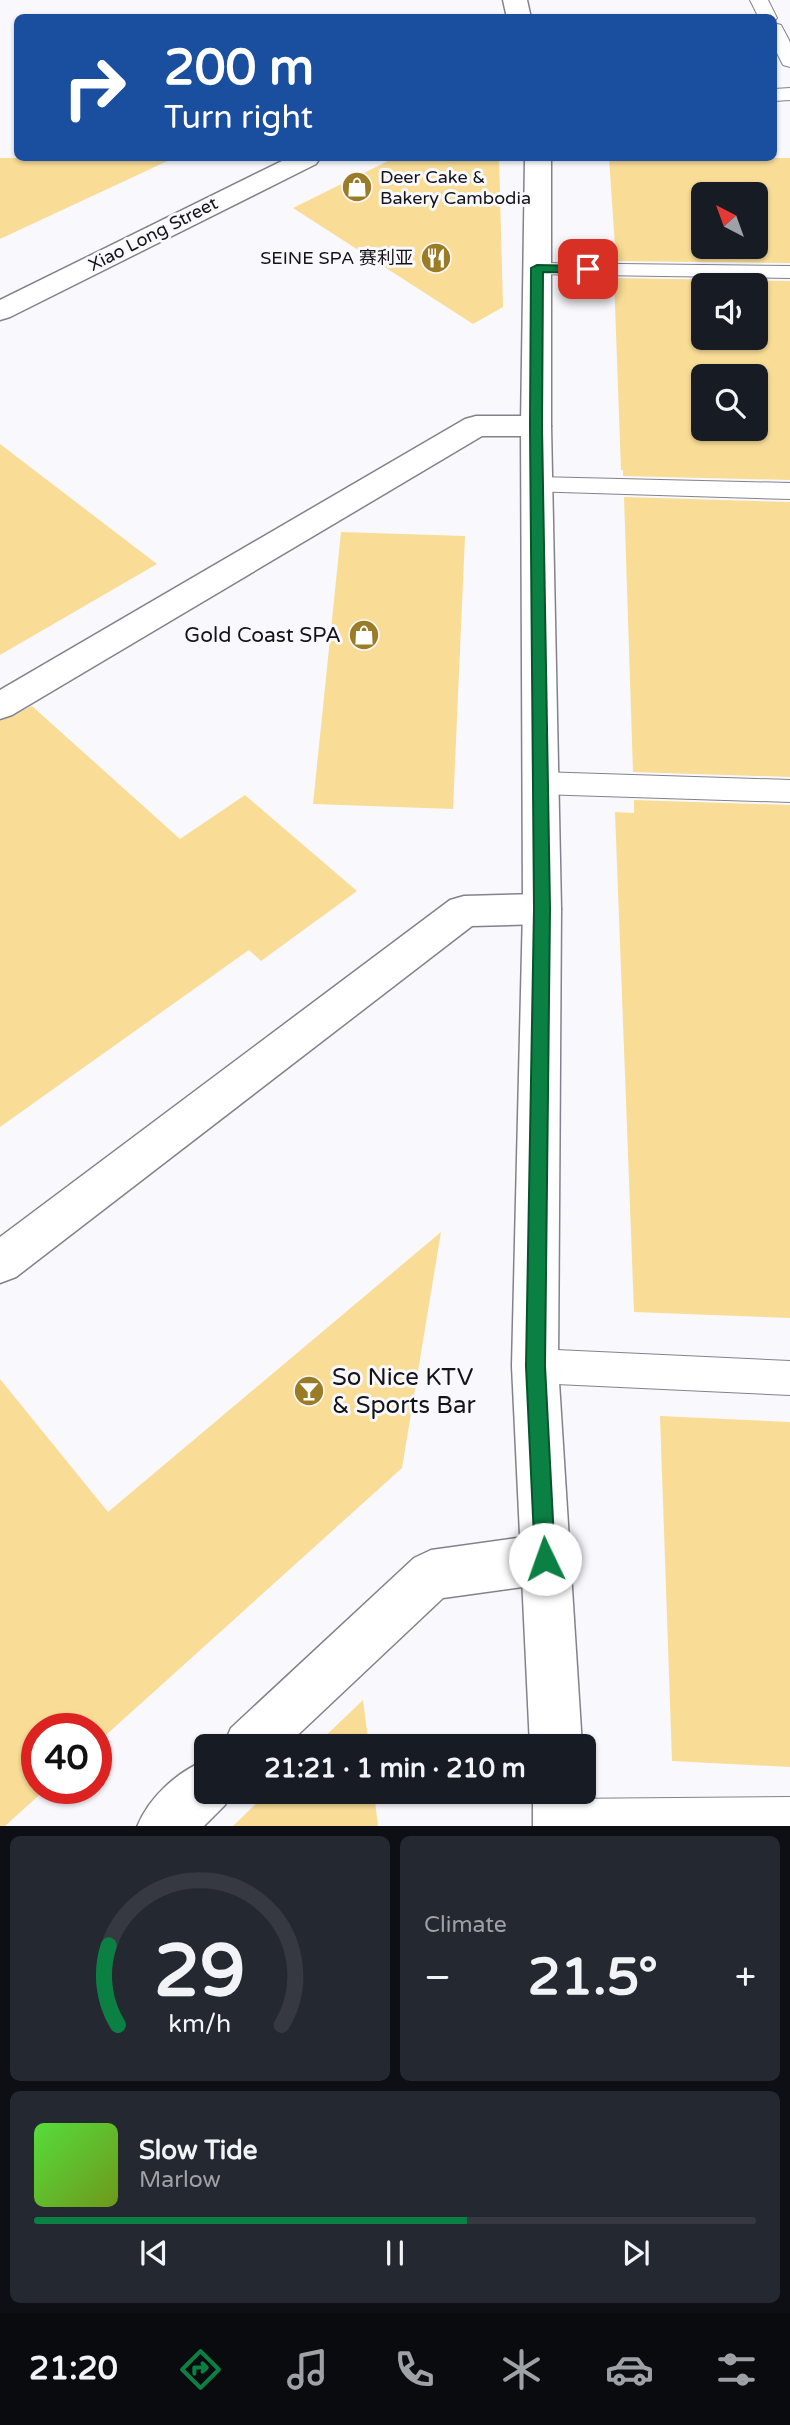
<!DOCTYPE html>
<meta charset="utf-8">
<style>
:root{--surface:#171b24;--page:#242831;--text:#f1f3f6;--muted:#9ea1a6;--line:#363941;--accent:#0b8043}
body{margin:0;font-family:"Varela Round","Noto Sans SC",sans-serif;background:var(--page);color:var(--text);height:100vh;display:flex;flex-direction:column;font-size:26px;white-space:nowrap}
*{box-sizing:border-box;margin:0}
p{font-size:23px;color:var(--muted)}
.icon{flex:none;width:38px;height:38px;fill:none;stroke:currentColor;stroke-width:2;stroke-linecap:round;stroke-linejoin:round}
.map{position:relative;height:1826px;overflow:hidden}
.side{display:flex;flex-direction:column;gap:10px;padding:10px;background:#0d0f14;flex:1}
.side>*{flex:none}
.banner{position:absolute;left:14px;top:14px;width:763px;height:147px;border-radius:10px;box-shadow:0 2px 5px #0004;background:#1a4fa0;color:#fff;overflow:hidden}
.needle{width:46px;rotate:319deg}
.buttons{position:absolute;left:691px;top:182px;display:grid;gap:14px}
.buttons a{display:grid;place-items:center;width:77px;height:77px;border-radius:10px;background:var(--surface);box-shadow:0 2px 5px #0004;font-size:35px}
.speed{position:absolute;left:21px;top:1713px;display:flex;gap:14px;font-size:35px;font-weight:700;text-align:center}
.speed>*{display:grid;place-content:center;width:91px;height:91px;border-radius:50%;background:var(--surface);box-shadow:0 2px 5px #0004;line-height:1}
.speed .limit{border:10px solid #d22;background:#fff;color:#111}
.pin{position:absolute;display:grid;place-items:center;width:60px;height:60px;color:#fff;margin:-30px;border-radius:14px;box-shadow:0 4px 10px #0006}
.me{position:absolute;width:77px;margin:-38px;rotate:357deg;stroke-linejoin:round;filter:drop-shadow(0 0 5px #0008)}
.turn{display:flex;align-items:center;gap:24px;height:147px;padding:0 35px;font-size:32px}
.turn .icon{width:91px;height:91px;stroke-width:2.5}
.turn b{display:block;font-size:49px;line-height:60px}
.big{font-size:52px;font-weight:700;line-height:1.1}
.side .card{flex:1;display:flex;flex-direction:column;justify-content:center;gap:10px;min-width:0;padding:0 24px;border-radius:10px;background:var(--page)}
.side .dial{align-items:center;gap:0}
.dial svg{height:182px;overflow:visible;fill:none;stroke:var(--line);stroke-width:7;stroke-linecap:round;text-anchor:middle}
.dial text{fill:var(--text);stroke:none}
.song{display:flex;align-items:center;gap:21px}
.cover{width:84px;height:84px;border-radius:10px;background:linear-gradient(135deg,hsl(110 70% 55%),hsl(80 70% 35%))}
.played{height:7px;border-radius:4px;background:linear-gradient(90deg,var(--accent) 60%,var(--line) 60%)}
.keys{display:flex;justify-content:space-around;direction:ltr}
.heat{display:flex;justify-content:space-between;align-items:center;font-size:38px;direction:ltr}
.side .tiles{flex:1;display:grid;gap:10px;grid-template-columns:1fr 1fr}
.card:last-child{grid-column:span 2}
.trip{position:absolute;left:194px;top:1734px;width:402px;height:70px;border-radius:10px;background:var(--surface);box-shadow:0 2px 5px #0004;font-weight:700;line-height:70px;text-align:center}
.menu{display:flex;height:112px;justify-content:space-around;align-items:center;background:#090b0e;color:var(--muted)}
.menu .icon{width:49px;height:49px}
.menu .selected{color:var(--accent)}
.menu b{font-size:32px;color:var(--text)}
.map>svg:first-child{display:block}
.building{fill:#f9dd97;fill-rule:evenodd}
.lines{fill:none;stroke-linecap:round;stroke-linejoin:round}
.service-casing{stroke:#82828c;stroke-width:2}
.minor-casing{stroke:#82828c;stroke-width:3}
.tertiary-casing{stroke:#82828c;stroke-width:3}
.secondary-casing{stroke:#82828c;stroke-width:3}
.service{fill:#fff;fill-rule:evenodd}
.minor{fill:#fff;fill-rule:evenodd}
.tertiary{fill:#fff;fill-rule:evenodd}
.secondary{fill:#fff;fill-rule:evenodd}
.route{fill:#0b8043;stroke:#07532c;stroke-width:2}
.labels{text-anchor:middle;stroke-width:6;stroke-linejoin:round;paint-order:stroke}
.far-poi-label{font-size:18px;fill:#141418;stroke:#f9f8fd;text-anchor:start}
.far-street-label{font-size:18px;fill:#141418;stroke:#f9f8fd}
.poi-label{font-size:21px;fill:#141418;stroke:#f9f8fd;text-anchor:end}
.near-poi-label{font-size:24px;fill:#141418;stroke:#f9f8fd;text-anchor:start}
</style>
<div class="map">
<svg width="790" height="1827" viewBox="0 0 790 1827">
<rect width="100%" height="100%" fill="#f9f8fd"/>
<g class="building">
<polygon points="0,158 174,158 0,239"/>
<polygon points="394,158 499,158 503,307 473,324 293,208"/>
<path d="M609,158h181v105l-174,-2zM704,194h52v53h-52z"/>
<path d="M614,278l176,3v199l-167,-4v-6h-2zM704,285h52v53h-52zM704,376h52v53h-52z"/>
<polygon points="0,444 157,564 0,655"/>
<polygon points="624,497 790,502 790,777 633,772"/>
<polygon points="341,532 465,536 453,809 313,804"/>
<polygon points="32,706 180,839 245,795 357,891 261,961 249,950 0,1127 0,721"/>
<polygon points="634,800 790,805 790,1318 634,1312 615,812 634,813"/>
<polygon points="441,1232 402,1468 96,1744 96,1729 37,1729 37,1788 47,1788 5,1826 0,1826 0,1379 108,1512"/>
<polygon points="660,1416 790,1422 790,1767 672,1761"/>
<polygon points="363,1700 369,1746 315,1746"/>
<polygon points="268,1792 374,1792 378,1826 233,1826"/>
</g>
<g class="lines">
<g class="service-casing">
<g id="service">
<polygon points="750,0 768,0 777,18 774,22 774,18 759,18"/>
<polygon points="774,23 781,25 790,42 790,67 783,65 774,47"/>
<polygon points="790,88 790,100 774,101 774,89"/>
<polygon points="537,263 790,266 790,278 529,274 526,269 529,264"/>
<polygon points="537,477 790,483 790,499 528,491 525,485 528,479"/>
<polygon points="539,772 790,780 790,802 539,794 529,790 525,783 529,776"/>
<polygon points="535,1349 790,1361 790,1395 535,1383 522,1378 517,1366 522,1354"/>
<polygon points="790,1797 790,1827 542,1827 539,1820 545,1805 560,1799"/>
</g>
</g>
<g class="minor-casing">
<g id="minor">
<polygon points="476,416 536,416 547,419 551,426 547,433 536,436 482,436 12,715 0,719 0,690 465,419"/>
<polygon points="542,894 556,898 561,909 556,920 542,924 472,926 16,1277 0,1283 0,1237 450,900 464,896"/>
<polygon points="545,1534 562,1542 570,1559 562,1576 545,1584 443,1598 286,1746 223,1746 231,1728 414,1558 431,1550"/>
<path d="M206,1760v32h24l-5,13 -22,22h-66c12,-30 40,-55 69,-67z"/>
</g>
</g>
<g class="tertiary-casing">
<g id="tertiary">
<polygon points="525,158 551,158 551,426 561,909 558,1366 582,1746 530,1746 512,1366 523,909 521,426"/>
<polygon points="584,1790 587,1827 533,1827 533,1792 584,1792"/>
</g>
</g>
<g class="secondary-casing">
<g id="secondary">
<polygon points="503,0 527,0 531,18 507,18"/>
<polygon points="288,158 320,158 316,164 10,317 0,320 0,300"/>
</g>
</g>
<use href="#service" class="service"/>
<use href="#minor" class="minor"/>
<use href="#tertiary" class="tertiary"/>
<use href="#secondary" class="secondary"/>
</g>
<polygon class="route" points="537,265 588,266 593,269 588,273 543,272 542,426 550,909 545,1366 555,1559 552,1566 545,1569 538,1566 535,1559 526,1366 534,909 530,426 531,268"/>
<defs>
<g id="shop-disc" transform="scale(1.575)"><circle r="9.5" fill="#9b7c26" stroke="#f9f8fd"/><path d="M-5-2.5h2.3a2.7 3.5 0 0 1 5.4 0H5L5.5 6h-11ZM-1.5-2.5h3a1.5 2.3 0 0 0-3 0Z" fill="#fff"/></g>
<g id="restaurant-disc" transform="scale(1.575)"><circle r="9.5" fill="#9b7c26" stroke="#f9f8fd"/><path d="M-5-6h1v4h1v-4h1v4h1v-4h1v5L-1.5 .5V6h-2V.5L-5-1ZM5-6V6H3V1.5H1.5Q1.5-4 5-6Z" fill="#fff"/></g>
<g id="bar-disc" transform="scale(1.575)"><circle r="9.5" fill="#9b7c26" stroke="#f9f8fd"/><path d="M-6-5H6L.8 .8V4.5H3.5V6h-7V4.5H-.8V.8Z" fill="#fff"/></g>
</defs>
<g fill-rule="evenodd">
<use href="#shop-disc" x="357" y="187"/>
<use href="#restaurant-disc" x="436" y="258"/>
<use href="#shop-disc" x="364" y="635"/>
<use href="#bar-disc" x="309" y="1391"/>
</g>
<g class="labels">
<g class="far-poi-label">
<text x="380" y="183">Deer Cake &amp;<tspan x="380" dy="21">Bakery Cambodia</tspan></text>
<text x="413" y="264" text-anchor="end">SEINE SPA 赛利亚</text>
</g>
<g class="far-street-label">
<text transform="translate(153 234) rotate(-27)" y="6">Xiao Long Street</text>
</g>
<g class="poi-label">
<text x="341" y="642">Gold Coast SPA</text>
</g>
<g class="near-poi-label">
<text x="332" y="1385">So Nice KTV<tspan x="332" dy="28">&amp; Sports Bar</tspan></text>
</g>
</g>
</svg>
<div class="buttons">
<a><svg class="needle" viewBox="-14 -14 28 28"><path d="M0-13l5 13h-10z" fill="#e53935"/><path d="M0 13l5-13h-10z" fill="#9ea1a6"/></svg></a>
<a><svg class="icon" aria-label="sound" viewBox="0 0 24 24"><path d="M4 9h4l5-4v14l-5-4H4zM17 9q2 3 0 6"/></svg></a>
<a><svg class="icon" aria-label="search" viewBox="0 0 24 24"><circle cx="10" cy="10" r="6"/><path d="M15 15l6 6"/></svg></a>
</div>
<div class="speed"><div class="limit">40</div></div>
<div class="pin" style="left:588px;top:269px;background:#d93025"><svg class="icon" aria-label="arrive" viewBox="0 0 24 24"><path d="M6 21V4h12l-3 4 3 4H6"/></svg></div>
<svg class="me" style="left:545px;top:1559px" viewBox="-20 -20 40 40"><circle r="19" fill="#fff"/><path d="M0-13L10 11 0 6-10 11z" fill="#0b8043"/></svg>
<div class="trip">21:21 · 1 min · 210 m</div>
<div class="banner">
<div class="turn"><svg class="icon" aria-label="right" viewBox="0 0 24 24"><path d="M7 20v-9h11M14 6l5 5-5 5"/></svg><div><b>200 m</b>Turn right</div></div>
</div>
</div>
<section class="side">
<div class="tiles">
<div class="card dial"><svg viewBox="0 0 100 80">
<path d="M14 69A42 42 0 1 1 86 69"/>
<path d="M14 69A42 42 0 0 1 10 34" stroke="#0b8043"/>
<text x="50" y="56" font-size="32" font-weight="700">29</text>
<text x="50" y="72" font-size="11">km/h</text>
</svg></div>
<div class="card"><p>Climate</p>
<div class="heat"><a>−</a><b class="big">21.5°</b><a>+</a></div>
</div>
<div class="card">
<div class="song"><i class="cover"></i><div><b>Slow Tide</b><p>Marlow</p></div></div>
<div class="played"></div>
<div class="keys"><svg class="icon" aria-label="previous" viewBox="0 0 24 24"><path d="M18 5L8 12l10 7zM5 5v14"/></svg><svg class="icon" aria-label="pause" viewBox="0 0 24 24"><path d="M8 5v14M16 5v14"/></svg><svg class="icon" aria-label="next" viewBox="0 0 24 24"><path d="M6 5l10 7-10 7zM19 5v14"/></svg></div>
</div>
</div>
</section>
<nav class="menu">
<b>21:20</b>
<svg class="icon selected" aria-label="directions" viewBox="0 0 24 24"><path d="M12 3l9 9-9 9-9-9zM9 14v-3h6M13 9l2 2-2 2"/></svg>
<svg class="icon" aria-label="music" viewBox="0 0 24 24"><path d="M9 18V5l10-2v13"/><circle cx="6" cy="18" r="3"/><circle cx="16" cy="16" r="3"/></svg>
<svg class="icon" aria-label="phone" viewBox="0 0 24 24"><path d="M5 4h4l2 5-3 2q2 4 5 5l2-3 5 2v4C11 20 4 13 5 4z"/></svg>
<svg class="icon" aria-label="climate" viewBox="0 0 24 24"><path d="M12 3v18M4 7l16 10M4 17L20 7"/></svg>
<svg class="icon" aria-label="car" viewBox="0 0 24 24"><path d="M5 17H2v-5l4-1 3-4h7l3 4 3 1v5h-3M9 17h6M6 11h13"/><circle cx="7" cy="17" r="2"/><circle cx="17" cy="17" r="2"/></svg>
<svg class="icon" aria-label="filters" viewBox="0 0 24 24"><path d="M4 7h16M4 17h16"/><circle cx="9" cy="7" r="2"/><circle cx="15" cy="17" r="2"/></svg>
</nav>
